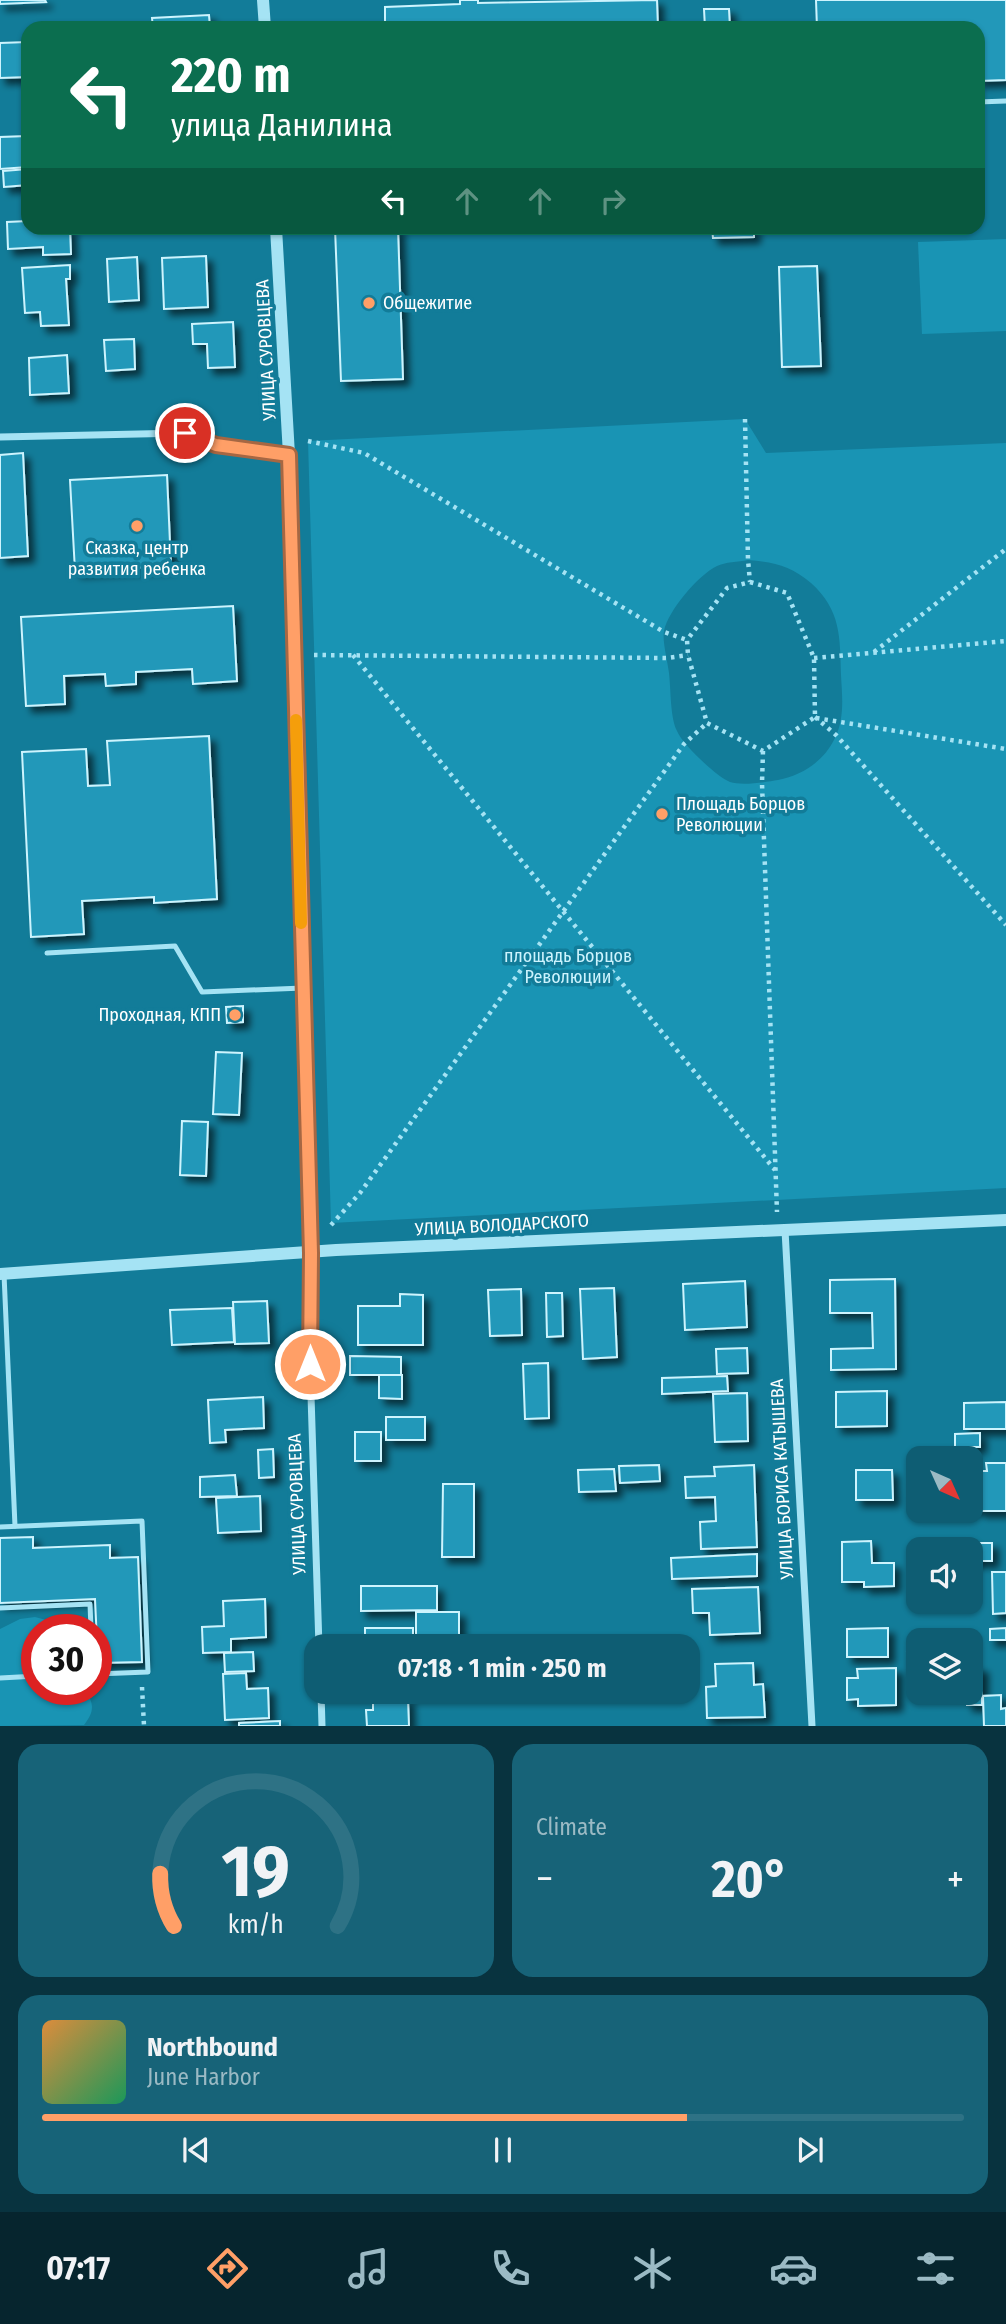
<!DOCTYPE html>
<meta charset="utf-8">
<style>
:root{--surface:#0e5d73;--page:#176378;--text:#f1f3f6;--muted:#9bbac4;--line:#2e7285;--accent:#ff9f67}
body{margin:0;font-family:"Fira Sans Condensed",sans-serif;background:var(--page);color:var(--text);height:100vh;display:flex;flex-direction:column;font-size:26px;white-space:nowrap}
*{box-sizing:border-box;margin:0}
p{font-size:23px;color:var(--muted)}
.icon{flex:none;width:38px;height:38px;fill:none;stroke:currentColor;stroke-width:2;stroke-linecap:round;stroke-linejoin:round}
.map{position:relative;height:1726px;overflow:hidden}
.panel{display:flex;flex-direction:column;gap:18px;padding:18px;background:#08333f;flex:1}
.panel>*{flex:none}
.guide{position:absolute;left:21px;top:21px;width:964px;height:214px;border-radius:21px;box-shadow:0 2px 5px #0004;background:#0b6e4f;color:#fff;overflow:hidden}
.needle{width:46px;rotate:135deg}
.tools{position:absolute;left:906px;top:1446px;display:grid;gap:14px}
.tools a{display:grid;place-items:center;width:77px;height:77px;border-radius:14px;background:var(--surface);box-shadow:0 2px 5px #0004;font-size:35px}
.speed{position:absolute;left:21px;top:1614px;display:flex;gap:14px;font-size:35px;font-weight:700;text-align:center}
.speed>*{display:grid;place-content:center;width:91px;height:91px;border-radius:50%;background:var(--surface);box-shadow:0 2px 5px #0004;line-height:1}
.speed .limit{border:10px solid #d22;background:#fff;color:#111}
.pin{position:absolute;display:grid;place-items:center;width:60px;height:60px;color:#fff;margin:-30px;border:4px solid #fff;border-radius:50%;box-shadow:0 2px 7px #0007}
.me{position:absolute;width:77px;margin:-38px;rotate:0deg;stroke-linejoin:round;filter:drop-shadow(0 0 5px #0008)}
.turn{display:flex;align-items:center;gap:24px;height:147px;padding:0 35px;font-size:32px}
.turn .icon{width:91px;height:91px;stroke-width:2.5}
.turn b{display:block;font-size:49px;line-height:60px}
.lanes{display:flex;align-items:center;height:66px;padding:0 35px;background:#0003;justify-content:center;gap:35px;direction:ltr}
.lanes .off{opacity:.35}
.big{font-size:52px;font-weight:700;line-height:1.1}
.panel .tile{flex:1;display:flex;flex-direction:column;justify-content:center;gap:10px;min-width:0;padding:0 24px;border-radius:21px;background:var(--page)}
.panel .dial{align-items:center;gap:0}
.dial svg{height:182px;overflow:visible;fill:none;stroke:var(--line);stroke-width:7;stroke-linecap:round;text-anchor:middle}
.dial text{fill:var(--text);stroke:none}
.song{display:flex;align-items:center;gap:21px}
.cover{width:84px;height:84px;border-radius:10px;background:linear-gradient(135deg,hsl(30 70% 55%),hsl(150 70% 35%))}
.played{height:7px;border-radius:4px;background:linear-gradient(90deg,var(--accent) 70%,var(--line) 70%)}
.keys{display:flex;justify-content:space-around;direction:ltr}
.heat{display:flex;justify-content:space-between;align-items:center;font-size:38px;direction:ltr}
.panel .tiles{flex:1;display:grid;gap:18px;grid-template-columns:1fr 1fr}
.tile:last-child{grid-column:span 2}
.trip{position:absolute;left:304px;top:1634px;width:396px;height:70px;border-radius:21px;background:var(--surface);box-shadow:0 2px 5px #0004;font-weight:700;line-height:70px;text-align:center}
.menu{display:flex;height:112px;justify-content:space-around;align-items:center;background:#06252e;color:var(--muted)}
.menu .icon{width:49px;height:49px}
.menu .on{color:var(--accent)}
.menu b{font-size:32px;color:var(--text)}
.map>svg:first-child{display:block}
.green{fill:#1994b4;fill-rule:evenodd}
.building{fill:#2098b9;stroke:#cdf4fe;stroke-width:2;filter:url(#shadow)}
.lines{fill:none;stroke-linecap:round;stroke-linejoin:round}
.path{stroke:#a5e3f4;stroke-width:4.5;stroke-dasharray:3.5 5;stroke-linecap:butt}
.service{stroke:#a5e3f4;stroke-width:5}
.minor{stroke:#a5e3f4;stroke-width:7}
.tertiary{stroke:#a5e3f4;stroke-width:12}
.route-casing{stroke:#a66743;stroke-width:18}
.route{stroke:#ff9f67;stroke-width:12}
.slow{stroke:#f59e0b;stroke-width:12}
.poi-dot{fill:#ff9f67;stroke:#127c99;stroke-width:2.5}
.labels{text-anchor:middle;stroke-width:7;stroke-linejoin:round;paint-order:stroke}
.poi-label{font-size:18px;fill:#fff;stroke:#127c99;text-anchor:start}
.street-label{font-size:18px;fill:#fff;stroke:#127c99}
.park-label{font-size:18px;fill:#cdf4fe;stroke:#127c99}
</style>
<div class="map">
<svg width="1006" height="1726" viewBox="0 0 1006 1726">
<defs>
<filter id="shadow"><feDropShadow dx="6" dy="6" stdDeviation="3.5" flood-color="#0009"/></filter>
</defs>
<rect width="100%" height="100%" fill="#127c99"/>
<g class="green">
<polygon points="1006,239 1006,331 922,334 918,242"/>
<path d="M745,419l21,34 240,-10v745l-675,35 -23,-782zM748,560c26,2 43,6 63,23 30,27 29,54 30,92 1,21 4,42 -6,63 -11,23 -32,37 -57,42 -12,2 -36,6 -48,2 -13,-5 -48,-38 -53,-51 -7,-14 -6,-41 -8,-58 -1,-10 -7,-32 -5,-42 4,-20 34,-56 53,-65 8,-4 21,-4 31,-6z"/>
<path d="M35,1617l15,4 9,8h-22v60h48c9,15 10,22 -1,36l-84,1v-97l20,-10z"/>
</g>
<g class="building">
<polygon points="0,0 45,0 46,2 0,4"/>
<polygon points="460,0 478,0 478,3 657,0 658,28 385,28 385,7 460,4"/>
<polygon points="816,0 1006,0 1006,80 978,81 978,28 817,28"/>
<polygon points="704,9 729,9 730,28 705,28"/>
<polygon points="209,15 210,28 153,28 152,18"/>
<polygon points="28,42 28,77 0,78 0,43"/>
<polygon points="27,129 28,129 28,167 0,169 0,137 27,136"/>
<polygon points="28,169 28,185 4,187 3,171"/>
<polygon points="28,221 28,228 70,228 71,254 43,255 43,247 8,249 7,222"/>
<polygon points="335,228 398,228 403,379 341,381"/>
<polygon points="712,228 754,228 754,237 713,238"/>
<polygon points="206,256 208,307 164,309 162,258"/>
<polygon points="137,257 139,300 109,302 107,259"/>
<polygon points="70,265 70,279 66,279 69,325 41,326 40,312 25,313 22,268"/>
<polygon points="817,266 821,366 782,367 779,267"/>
<polygon points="233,322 235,367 208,368 207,344 193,344 192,324"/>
<polygon points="134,339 135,369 106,371 104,340"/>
<polygon points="67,355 69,393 30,395 29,358"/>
<polygon points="23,453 28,556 0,558 0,455"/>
<polygon points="167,475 171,566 75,571 70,480"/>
<polygon points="233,606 237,681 193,684 192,669 136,672 136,684 106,686 105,674 64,676 65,704 26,706 21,617"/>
<polygon points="209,736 217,899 154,903 154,897 82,901 84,934 31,937 22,752 86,749 88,786 110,785 107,741"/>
<polygon points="243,1006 243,1022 227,1023 226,1007"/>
<polygon points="216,1052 242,1053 239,1115 213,1114"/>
<polygon points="182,1121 208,1122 206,1176 180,1175"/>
<polygon points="895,1279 896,1369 831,1370 831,1349 873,1348 872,1313 830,1313 830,1280"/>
<polygon points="745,1281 747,1327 685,1330 683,1284"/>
<polygon points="614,1288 617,1357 583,1359 580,1289"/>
<polygon points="521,1289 522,1335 490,1336 488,1290"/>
<polygon points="546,1293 562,1293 563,1336 547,1337"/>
<polygon points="400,1294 423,1295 423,1345 358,1345 358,1306 400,1306"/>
<polygon points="267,1301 269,1343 235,1344 233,1302"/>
<polygon points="232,1308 234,1342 172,1345 170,1310"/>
<polygon points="747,1348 748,1373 717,1374 716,1349"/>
<polygon points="350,1356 401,1357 401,1375 350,1375"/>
<polygon points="548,1363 549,1418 525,1419 523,1364"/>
<polygon points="379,1375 402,1375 402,1399 379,1398"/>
<polygon points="727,1376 728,1391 662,1394 662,1378"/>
<polygon points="887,1391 887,1426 836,1427 836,1392"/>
<polygon points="747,1393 748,1441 715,1442 713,1394"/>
<polygon points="263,1397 264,1428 225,1430 226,1442 210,1443 208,1400"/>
<polygon points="1006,1402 1006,1429 964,1429 964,1403"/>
<rect x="386" y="1417" width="39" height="23"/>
<rect x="355" y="1432" width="26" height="29"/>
<polygon points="980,1433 980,1447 955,1447 955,1434"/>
<polygon points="273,1449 274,1477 259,1478 258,1450"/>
<polygon points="986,1463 1006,1463 1006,1511 979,1511 979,1507 971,1507 971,1471 987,1471"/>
<polygon points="659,1465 660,1481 620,1483 619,1466"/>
<polygon points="754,1465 757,1547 701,1549 700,1522 716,1521 715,1497 686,1498 685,1477 715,1476 714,1467"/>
<polygon points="614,1469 616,1491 579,1492 578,1470"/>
<polygon points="856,1470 892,1470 893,1500 856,1500"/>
<polygon points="235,1475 237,1496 200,1497 200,1477"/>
<polygon points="443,1484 474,1484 474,1557 442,1557"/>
<polygon points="260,1496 261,1531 218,1533 216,1498"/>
<polygon points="33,1537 33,1548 110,1545 110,1558 138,1557 142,1662 98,1663 95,1599 0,1603 0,1538"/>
<polygon points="871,1541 872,1563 894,1563 894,1586 864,1587 864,1582 842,1582 842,1542"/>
<rect x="972" y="1543" width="20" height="18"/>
<polygon points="757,1554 757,1576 672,1579 671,1558"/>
<polygon points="992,1572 1006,1572 1006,1613 993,1614"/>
<polygon points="361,1586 437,1586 437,1610 361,1611"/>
<polygon points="758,1587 760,1633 710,1635 709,1613 693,1613 692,1589"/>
<polygon points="265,1599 266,1637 231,1639 231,1652 203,1653 202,1627 224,1626 223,1601"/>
<rect x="416" y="1612" width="43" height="35"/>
<rect x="365" y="1628" width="48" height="19"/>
<polygon points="888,1628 888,1657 847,1657 847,1629"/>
<polygon points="1006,1628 1006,1640 990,1640 990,1629"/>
<polygon points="253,1652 254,1671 225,1672 224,1653"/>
<polygon points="907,1652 919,1652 919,1679 908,1679"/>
<polygon points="753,1663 754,1685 763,1684 765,1717 707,1718 706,1687 716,1686 715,1664"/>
<polygon points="971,1667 982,1667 982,1705 967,1705 967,1692 971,1692"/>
<polygon points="896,1668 896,1705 858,1706 858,1699 847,1700 847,1678 858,1678 857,1669"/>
<polygon points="246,1673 247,1689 268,1688 269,1718 225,1720 223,1674"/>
<polygon points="1001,1695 1001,1709 1006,1708 1006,1726 984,1726 983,1696"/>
<polygon points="408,1699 409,1726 367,1726 366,1710 373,1710 373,1700"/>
<polygon points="280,1721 280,1726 239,1726 239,1723"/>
</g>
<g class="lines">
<g class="path">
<polyline points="745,419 748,560 750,582"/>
<polyline points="308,441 364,453 664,632 687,640"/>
<polygon points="750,582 787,593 814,658 815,717 763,751 707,723 688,655 687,640 727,588"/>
<polyline points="874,652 1006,549"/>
<polyline points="314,655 667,658 688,655"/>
<polyline points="353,655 775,1170"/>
<polyline points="814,658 1006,641"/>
<polyline points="815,717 836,735 1006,925"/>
<polyline points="816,718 1006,749"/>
<polyline points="763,751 762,783 777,1212"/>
<polyline points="331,1225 360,1193 684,744 707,723"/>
<polyline points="142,1687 144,1726"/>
</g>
<g class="service">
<polyline points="978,102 1006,101"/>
<polyline points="47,953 175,946 202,992 303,988"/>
<polyline points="4,1274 15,1526"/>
<polyline points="0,1527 142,1521 148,1672 96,1674"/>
<polyline points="0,1608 90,1604 91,1629"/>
<polyline points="0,1678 37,1676"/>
</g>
<g class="minor">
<polyline points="0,437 185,433 216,445 289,455"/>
<polyline points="785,1230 812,1726"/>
<polyline points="311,1253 310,1364 319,1647"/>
<polyline points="321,1692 322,1726"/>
</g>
<g class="tertiary">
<polyline points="263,0 265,28"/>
<polyline points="276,228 289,455 311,1253"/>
<polyline points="0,1274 336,1250 1006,1220"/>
</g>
</g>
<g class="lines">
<g class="route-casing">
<polyline id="route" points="185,433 216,445 289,455 311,1253 310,1364"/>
</g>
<use href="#route" class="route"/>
<polyline class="slow" points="296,720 301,923"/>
</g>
<g class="poi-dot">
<circle cx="369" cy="303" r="7"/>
<circle cx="137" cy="526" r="7"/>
<circle cx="662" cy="814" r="7"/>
<circle cx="235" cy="1015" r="7"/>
</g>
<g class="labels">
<g class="poi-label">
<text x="383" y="309">Общежитие</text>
<text x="137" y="554" text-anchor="middle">Сказка, центр<tspan x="137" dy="21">развития ребенка</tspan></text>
<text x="676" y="810">Площадь Борцов<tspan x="676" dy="21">Революции</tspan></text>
<text x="221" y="1021" text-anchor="end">Проходная, КПП</text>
</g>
<g class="street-label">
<text transform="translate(266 350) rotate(-93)" y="6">УЛИЦА СУРОВЦЕВА</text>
<text transform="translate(502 1225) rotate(-3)" y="6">УЛИЦА ВОЛОДАРСКОГО</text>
<text transform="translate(782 1479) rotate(-93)" y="6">УЛИЦА БОРИСА КАТЫШЕВА</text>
<text transform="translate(297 1504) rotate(-92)" y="6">УЛИЦА СУРОВЦЕВА</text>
</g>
<g class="park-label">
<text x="568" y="962">площадь Борцов<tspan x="568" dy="21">Революции</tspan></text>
</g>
</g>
</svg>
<div class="tools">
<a><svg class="needle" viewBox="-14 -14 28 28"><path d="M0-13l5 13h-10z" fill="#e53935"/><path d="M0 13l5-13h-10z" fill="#9bbac4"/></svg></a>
<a><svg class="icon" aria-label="sound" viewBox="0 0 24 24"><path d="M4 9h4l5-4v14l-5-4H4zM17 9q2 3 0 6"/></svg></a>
<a><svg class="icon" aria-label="layers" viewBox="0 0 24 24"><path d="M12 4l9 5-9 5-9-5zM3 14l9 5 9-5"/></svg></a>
</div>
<div class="speed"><div class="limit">30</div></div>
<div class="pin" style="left:185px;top:433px;background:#d93025"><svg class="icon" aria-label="arrive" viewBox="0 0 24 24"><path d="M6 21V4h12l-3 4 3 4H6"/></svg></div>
<svg class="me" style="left:310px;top:1364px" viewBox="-20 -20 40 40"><circle r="17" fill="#ff9f67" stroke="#fff" stroke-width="3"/><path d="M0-11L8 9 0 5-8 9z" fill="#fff"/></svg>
<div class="trip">07:18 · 1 min · 250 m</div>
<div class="guide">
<div class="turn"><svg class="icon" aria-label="left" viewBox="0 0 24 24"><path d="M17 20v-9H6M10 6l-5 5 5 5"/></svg><div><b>220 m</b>улица Данилина</div></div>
<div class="lanes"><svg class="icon" aria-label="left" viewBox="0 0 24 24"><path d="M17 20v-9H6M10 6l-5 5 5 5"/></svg><svg class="icon off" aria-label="ahead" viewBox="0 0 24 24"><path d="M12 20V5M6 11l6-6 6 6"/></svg><svg class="icon off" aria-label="ahead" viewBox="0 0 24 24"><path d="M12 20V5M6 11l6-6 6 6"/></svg><svg class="icon off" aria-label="right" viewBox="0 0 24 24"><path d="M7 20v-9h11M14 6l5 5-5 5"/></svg></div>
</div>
</div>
<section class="panel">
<div class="tiles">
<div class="tile dial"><svg viewBox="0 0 100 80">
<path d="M14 69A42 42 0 1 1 86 69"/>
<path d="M14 69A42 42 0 0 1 8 46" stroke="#ff9f67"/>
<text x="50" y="56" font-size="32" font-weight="700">19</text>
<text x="50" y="72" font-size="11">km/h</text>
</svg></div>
<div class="tile"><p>Climate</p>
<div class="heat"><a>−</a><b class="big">20°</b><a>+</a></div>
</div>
<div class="tile">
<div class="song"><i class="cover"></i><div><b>Northbound</b><p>June Harbor</p></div></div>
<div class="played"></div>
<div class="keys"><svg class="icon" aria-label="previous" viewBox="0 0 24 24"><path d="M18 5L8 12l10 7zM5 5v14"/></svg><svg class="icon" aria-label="pause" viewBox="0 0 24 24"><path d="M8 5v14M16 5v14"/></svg><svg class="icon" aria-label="next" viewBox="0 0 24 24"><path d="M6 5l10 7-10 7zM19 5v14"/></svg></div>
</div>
</div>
</section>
<nav class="menu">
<b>07:17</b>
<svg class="icon on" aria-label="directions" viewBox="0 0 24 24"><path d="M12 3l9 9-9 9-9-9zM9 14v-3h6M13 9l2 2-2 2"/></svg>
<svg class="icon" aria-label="music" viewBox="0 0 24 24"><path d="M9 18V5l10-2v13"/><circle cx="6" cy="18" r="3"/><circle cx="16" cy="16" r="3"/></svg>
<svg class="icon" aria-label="phone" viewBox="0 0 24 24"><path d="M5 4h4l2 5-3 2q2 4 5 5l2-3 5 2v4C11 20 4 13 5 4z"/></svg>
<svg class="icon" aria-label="climate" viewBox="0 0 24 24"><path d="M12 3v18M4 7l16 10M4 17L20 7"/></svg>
<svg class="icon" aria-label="car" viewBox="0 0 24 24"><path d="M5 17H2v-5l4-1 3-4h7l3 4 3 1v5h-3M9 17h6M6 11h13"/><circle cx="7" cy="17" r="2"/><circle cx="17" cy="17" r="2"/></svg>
<svg class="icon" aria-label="filters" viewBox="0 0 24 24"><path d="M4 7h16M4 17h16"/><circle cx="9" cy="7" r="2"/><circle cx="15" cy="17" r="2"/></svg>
</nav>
